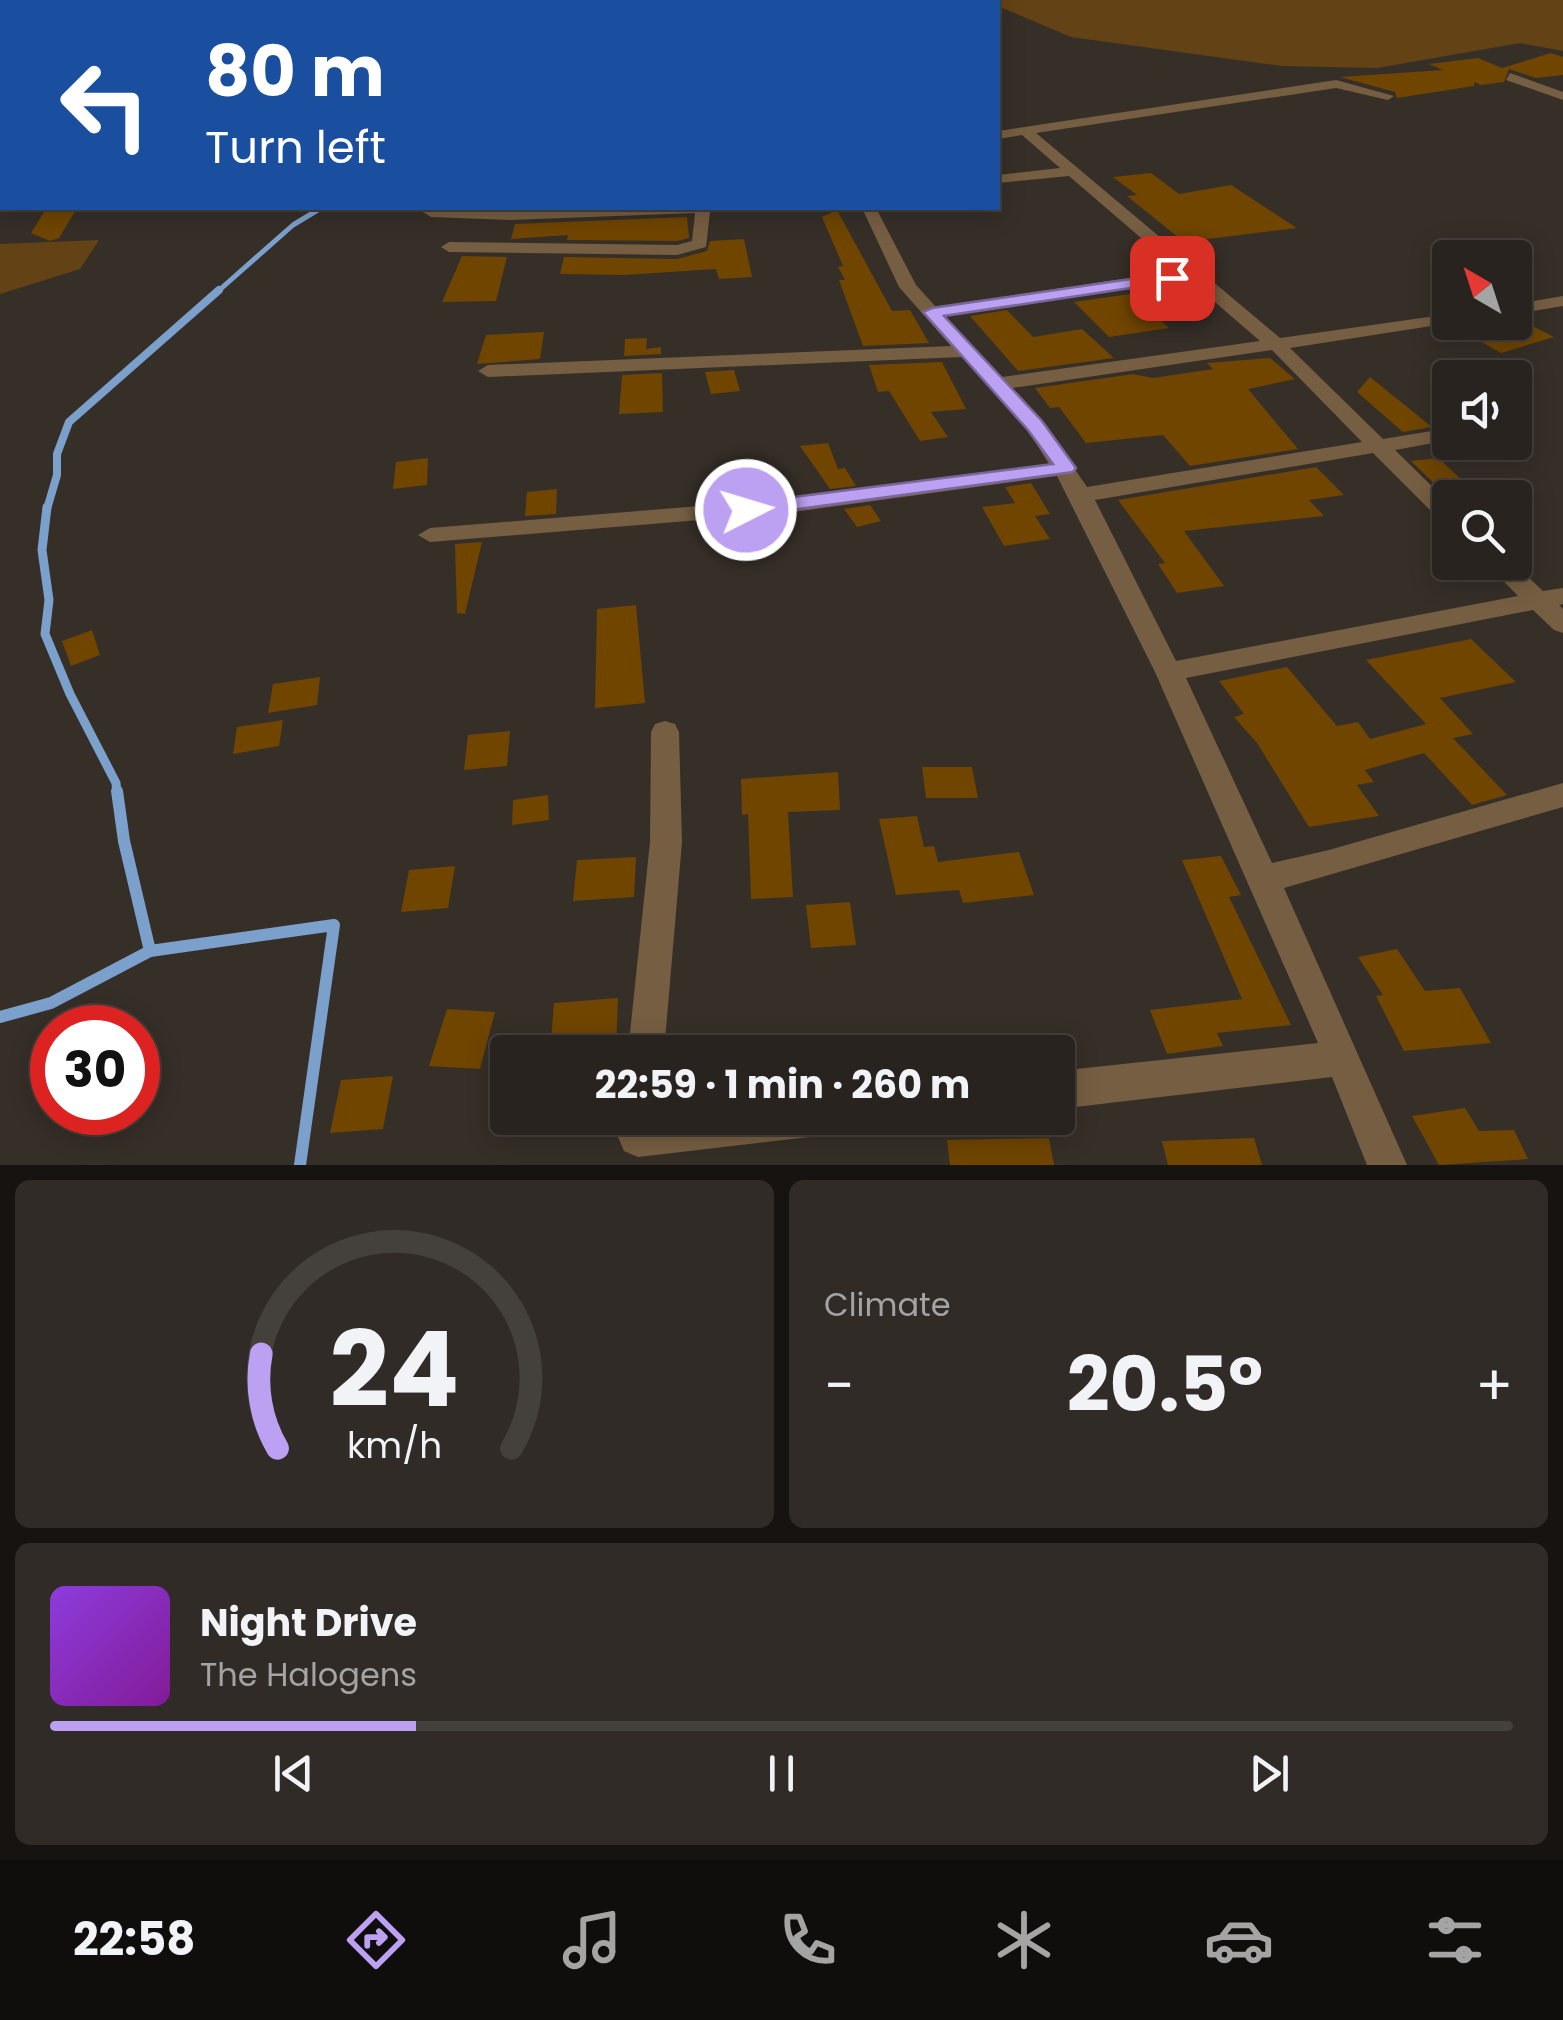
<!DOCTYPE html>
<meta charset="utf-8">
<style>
:root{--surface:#28231e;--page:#302b27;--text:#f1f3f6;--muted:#a5a4a4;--line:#44403c;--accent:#bca0f2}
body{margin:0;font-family:Poppins,sans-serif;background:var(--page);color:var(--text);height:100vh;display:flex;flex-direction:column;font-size:38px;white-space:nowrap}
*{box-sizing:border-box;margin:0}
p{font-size:32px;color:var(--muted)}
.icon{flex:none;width:55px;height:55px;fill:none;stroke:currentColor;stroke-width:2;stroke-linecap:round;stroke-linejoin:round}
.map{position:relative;height:1165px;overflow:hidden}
.side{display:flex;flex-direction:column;gap:15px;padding:15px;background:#161310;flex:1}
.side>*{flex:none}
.top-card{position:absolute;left:0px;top:0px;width:1000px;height:210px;box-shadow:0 5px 25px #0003,0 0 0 2px var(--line);background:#1a4fa0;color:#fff;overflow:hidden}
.needle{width:65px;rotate:321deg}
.buttons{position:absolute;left:1432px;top:240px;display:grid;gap:20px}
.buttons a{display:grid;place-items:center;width:100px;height:100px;border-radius:10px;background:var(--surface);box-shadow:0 5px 25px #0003,0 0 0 2px var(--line);font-size:50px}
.speed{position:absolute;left:30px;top:1005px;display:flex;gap:20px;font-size:50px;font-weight:700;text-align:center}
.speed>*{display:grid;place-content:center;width:130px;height:130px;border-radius:50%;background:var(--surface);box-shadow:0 5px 25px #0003,0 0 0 2px var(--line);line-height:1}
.speed .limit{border:15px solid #d22;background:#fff;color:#111}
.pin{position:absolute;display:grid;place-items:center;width:85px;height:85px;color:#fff;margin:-42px;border-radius:20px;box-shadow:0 5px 15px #0006}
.me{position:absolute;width:110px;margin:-55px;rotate:85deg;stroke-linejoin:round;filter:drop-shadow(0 0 8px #0008)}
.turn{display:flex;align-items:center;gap:35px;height:210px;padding:0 40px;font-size:45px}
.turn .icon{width:130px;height:130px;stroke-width:2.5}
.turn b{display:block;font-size:70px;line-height:85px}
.big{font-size:75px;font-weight:700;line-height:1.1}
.side .card{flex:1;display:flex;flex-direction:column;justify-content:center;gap:15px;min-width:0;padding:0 35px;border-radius:15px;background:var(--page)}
.side .dial{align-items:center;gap:0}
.dial svg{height:260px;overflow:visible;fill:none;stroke:var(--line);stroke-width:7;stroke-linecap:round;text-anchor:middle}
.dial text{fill:var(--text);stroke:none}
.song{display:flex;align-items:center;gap:30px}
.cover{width:120px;height:120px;border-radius:15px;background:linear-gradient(135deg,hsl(270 70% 55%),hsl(290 70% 35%))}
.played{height:10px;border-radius:5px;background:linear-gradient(90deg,var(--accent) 25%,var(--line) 25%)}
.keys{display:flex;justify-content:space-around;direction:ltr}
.heat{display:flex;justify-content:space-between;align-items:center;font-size:55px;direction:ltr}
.side .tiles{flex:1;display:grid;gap:15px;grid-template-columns:1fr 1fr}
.card:last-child{grid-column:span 2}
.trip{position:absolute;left:490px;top:1035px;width:585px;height:100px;border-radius:10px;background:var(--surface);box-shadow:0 5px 25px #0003,0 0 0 2px var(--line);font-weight:700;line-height:100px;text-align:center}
.tabs{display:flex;height:160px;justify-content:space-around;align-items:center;background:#100e0c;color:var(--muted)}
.tabs .icon{width:70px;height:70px}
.tabs .active{color:var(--accent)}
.tabs b{font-size:45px;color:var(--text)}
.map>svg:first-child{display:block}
.green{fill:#634315}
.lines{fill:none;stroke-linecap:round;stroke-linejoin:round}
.stream-far3{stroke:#7ca0cc;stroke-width:5}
.stream-far2{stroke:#7ca0cc;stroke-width:8}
.stream-far1{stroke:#7ca0cc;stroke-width:9}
.stream{stroke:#7ca0cc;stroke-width:12}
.building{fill:#6f4500}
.street{fill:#765e42;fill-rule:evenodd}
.route{fill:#bca0f2;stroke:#7a689d;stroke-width:2.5}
</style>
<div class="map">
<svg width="1563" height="1165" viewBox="0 0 1563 1165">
<rect width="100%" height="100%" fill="#362f28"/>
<g class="green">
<polygon points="994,0 1563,0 1563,51 1520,43 1377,68 1282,66 1071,37 998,6"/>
<polygon points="99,240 80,269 0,294 0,244"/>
</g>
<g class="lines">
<polyline class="stream-far3" points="216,293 293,225 321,208"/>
<polyline class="stream-far2" points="47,509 57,475 57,454 69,422 219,290"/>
<polyline class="stream-far1" points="47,507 42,550 49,600 45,634 70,694 116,783 117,794"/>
<g class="stream">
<polyline points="117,791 124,841 150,951 334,925 300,1165"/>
<polyline points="0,1017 51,1003 150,951"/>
</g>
</g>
<g class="building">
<polygon points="1551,53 1563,57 1563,75 1536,78 1509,69 1504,82 1481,85 1474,82 1474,86 1397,98 1395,92 1340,77 1443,70 1429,64 1478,58 1502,68"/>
<polygon points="1151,173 1179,194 1231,185 1297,228 1184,242 1127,196 1137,195 1113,177"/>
<polygon points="77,208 59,238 50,241 31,233 46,209"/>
<polygon points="837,210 892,311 910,310 929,343 863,346 839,280 845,280 838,267 843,266 822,217"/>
<polygon points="687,217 689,238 677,241 567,240 568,235 511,239 515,224"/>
<polygon points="744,239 752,277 719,279 716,269 624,275 560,274 564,257 677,259 707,251 710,241"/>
<polygon points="462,256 507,257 496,301 442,302"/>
<polygon points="1130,294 1169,328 1109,337 1074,302"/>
<polygon points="1007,310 1033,337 1082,329 1114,358 1018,371 970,316"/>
<polygon points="1523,321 1554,337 1501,353 1471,336"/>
<polygon points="544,332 540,359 477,364 486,335"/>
<polygon points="647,338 646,349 661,347 661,354 624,356 625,339"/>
<polygon points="1270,358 1295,379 1248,389 1298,449 1190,466 1163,435 1086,443 1059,407 1050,408 1035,388 1133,374 1153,378 1213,369 1207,363"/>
<polygon points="942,362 966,409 931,412 948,437 920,441 889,391 878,392 869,365"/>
<polygon points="734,370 740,391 711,394 705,372"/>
<polygon points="662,373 663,412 619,414 622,375"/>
<polygon points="1370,377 1432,427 1403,432 1357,392"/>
<polygon points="828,443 838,469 845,468 856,486 830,489 800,446"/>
<polygon points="428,458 427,485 393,489 396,462"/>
<polygon points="1438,458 1473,490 1445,494 1411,461"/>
<polygon points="1316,467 1344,495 1309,500 1324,516 1184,531 1224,586 1177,593 1158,564 1165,563 1118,500"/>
<polygon points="1031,483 1050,514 1035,516 1050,539 1004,546 982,507 1015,503 1005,487"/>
<polygon points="557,489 556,514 525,516 527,492"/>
<polygon points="870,505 881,521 857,527 844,509"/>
<polygon points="482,542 465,614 457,613 455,544"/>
<polygon points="636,605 645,703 595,708 597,609"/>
<polygon points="92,630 100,655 71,666 62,641"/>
<polygon points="1471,639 1516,682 1440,698 1473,734 1453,738 1507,795 1472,805 1424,753 1365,770 1374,782 1357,785 1379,816 1309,827 1257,743 1234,717 1244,714 1219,681 1287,667 1337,726 1358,722 1370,739 1426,724 1366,660"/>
<polygon points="320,677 317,705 268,713 273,684"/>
<polygon points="283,720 279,746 233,754 237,727"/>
<polygon points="510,731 507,766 464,770 468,735"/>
<polygon points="922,767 972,767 978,798 926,798"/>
<polygon points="838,772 840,810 788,812 793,897 751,899 748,814 742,815 741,779"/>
<polygon points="548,795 549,820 512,825 513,800"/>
<polygon points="917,816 924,847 934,846 938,862 1019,852 1034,895 963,903 959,890 896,895 879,819"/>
<polygon points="1221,856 1241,895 1229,897 1291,1025 1217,1033 1223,1046 1167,1054 1150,1010 1242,999 1182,860"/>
<polygon points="636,857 634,897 573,901 577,860"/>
<polygon points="455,866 448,908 401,912 409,870"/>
<polygon points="850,902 856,945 811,948 806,905"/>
<polygon points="1397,949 1425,991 1460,988 1491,1043 1404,1051 1376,996 1383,995 1358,957"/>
<polygon points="618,998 616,1052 550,1052 554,1003"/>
<polygon points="447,1009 495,1012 480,1069 429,1066"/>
<polygon points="393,1076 383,1129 330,1133 341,1080"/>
<polygon points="1465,1108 1479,1131 1514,1130 1528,1159 1439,1165 1412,1116"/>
<polygon points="1049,1138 1054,1165 950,1165 947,1140"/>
<polygon points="1254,1138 1262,1165 1168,1165 1162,1141"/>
</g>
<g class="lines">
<g class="street">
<rect x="83" y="0" width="10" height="2"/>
<polygon points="722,0 733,0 734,2 724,2"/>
<rect x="908" y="0" width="10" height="2"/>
<polygon points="1510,73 1563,92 1563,100 1506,80"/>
<path d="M1336,80l58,16 -6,4 -52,-12 -300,45 244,205 170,-24v8h7l-167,26 93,91 67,-11v12l-55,10 55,54v20l-8,-2 -69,-69 -278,47 81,161 342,-65 -33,-34h27l31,29 20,-3v16l-4,1 4,4v24l-9,-3 -21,-20 -347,68 86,185 57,-13 234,-67v24l-279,81 123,277h-40l-35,-88 -274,32v-38l260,-28 -163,-371 -98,-196 -271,37 -356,29 -12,-7 12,-7 356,-29 263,-35 -22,-35 -65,-72 -474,20 -10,-6 10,-6 463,-19 -52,-59 -37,-79h14l40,77 20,22 232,-35 8,-4 -107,-92 -71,7v-8l62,-7 -38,-33 -24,4v-8zM1186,277l74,64 -258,36 -57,-61 227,-34zM1272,350l90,92 -275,45 -45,-66 -30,-33z"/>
<polygon points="589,208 715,208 710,212 706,247 677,255 449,252 441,247 449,242 677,245 692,241 695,213 510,220 431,217 423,212 430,208"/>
<polygon points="1563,296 1563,306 1515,314 1515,304"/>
<polygon points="665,721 675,724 679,732 682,842 664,1052 628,1052 650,842 651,732 655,724"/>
<polygon points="621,1118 828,1118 823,1132 809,1137 638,1157 624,1151 618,1137"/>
</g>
</g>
<polygon class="route" points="1172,273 1180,278 1177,281 944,316 1042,421 1076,468 1073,472 746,516 736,510 746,503 1053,464 1028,430 923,312 932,308"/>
</svg>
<div class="buttons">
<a><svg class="needle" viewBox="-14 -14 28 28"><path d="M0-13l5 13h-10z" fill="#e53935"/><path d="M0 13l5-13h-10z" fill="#a5a4a4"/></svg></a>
<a><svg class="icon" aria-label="sound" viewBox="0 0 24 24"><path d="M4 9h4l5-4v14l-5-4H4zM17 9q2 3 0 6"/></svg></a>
<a><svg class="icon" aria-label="search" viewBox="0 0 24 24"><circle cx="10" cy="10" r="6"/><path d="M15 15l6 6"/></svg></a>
</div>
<div class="speed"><div class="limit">30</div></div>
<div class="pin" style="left:1172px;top:278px;background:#d93025"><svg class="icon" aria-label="arrive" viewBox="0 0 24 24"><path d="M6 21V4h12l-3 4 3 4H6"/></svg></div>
<svg class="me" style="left:746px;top:510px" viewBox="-20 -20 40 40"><circle r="17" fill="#bca0f2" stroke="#fff" stroke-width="3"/><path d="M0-11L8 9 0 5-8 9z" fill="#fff"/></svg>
<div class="trip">22:59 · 1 min · 260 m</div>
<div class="top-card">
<div class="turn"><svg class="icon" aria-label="left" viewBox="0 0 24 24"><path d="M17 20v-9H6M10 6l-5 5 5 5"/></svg><div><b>80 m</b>Turn left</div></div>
</div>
</div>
<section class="side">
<div class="tiles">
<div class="card dial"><svg viewBox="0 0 100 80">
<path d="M14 69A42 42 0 1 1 86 69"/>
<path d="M14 69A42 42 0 0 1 9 40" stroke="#bca0f2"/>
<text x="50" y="56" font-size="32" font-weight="700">24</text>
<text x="50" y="72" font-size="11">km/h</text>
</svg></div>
<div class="card"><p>Climate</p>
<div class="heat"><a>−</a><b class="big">20.5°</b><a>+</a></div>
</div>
<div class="card">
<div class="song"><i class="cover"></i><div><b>Night Drive</b><p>The Halogens</p></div></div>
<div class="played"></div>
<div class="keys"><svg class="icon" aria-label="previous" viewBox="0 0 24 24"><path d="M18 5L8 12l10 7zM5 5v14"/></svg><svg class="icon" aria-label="pause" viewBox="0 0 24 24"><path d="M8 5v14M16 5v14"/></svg><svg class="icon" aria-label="next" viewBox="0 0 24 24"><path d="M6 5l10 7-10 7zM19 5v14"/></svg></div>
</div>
</div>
</section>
<nav class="tabs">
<b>22:58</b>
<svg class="icon active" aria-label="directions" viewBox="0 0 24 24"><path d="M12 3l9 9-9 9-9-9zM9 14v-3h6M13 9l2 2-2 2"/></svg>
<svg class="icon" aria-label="music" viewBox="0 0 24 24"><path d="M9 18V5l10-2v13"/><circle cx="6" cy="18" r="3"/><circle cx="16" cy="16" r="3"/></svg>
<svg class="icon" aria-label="phone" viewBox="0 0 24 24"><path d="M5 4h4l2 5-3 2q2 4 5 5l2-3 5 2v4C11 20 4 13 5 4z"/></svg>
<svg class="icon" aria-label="climate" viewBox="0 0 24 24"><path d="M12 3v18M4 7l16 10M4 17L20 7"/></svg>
<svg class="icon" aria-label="car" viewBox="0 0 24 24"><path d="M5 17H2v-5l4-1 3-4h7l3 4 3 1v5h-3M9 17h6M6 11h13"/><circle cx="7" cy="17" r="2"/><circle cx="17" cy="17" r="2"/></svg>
<svg class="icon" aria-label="filters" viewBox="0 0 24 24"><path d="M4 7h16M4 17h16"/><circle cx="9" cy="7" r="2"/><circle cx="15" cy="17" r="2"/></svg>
</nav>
